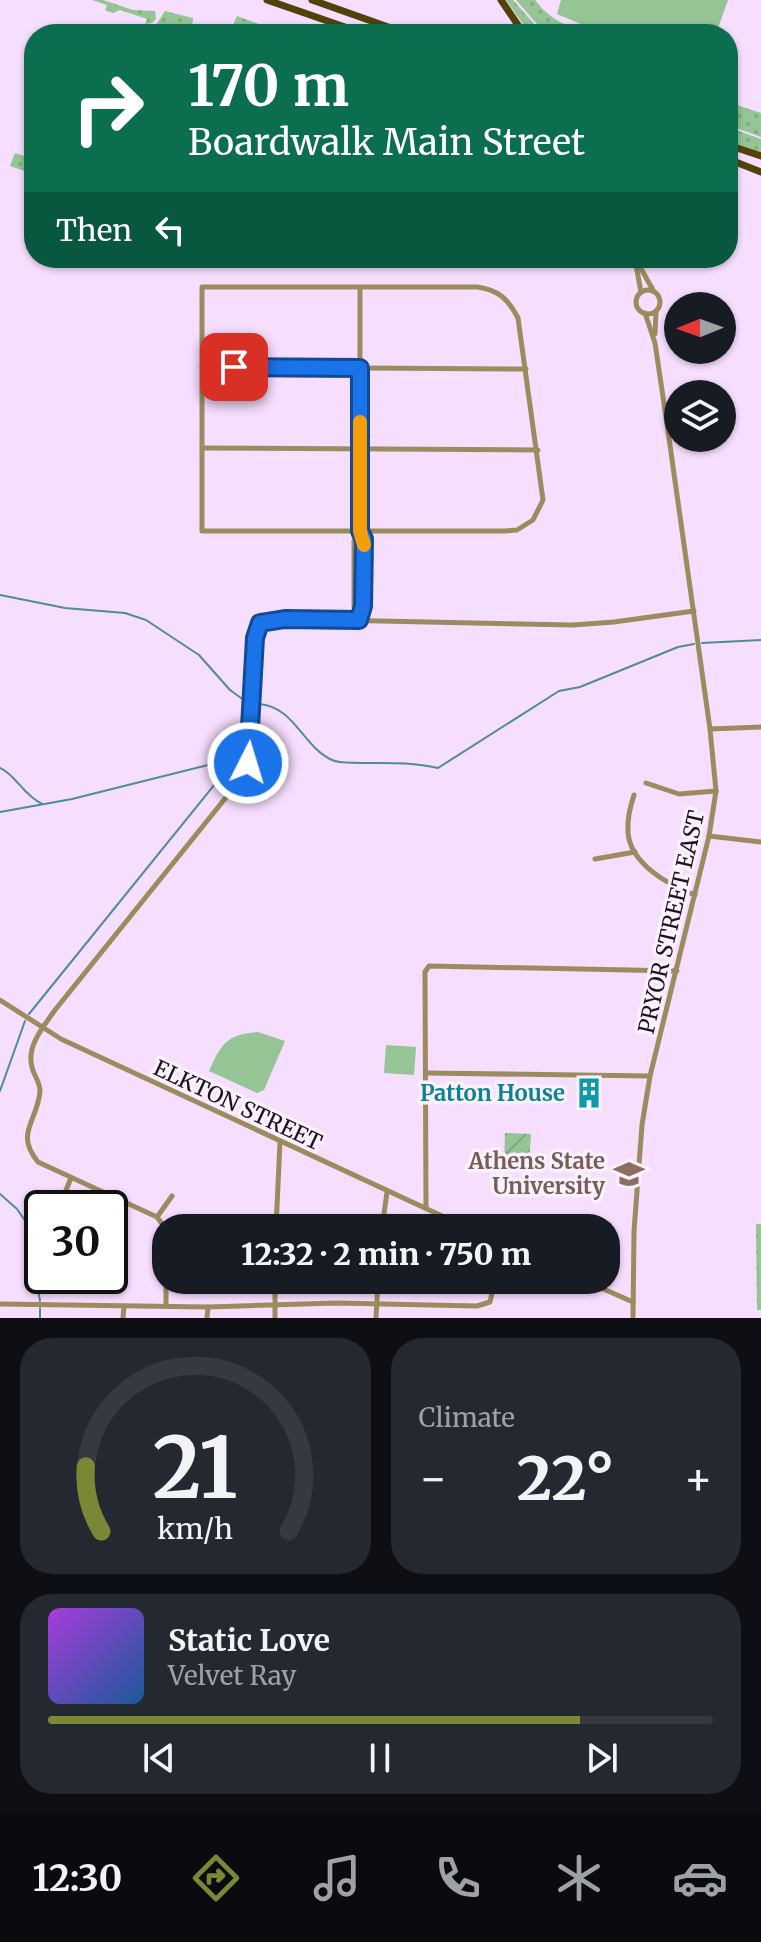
<!DOCTYPE html>
<meta charset="utf-8">
<style>
:root{--surface:#171b24;--page:#242831;--text:#f1f3f6;--muted:#9ea1a6;--line:#363941;--accent:#7a8836}
body{margin:0;font-family:Merriweather,serif;background:var(--page);color:var(--text);height:100vh;display:flex;flex-direction:column;font-size:30px;white-space:nowrap}
*{box-sizing:border-box;margin:0}
p{font-size:26px;color:var(--muted)}
.icon{flex:none;width:44px;height:44px;fill:none;stroke:currentColor;stroke-width:2;stroke-linecap:round;stroke-linejoin:round}
.map{position:relative;height:1318px;overflow:hidden}
.drawer{display:flex;flex-direction:column;gap:20px;padding:20px;background:#0d0f14;flex:1}
.drawer>*{flex:none}
.banner{position:absolute;left:24px;top:24px;width:714px;height:244px;border-radius:32px;box-shadow:0 2px 6px #0004;background:#0b6e4f;color:#fff;overflow:hidden}
.needle{width:52px;rotate:269deg}
.buttons{position:absolute;left:664px;top:292px;display:grid;gap:16px}
.buttons a{display:grid;place-items:center;width:72px;height:72px;border-radius:50%;background:var(--surface);box-shadow:0 2px 6px #0004;font-size:40px}
.speed{position:absolute;left:24px;top:1190px;display:flex;gap:16px;font-size:40px;font-weight:700;text-align:center}
.speed>*{display:grid;place-content:center;width:104px;height:104px;border-radius:50%;background:var(--surface);box-shadow:0 2px 6px #0004;line-height:1}
.speed .limit{border:4px solid #111;border-radius:12px;background:#fff;color:#111}
.pin{position:absolute;display:grid;place-items:center;width:68px;height:68px;color:#fff;margin:-34px;border-radius:16px;box-shadow:0 4px 12px #0006}
.me{position:absolute;width:88px;margin:-44px;rotate:5deg;stroke-linejoin:round;filter:drop-shadow(0 0 6px #0008)}
.turn{display:flex;align-items:center;gap:28px;height:168px;padding:0 32px;font-size:36px}
.turn .icon{width:104px;height:104px;stroke-width:2.5}
.turn b{display:block;font-size:56px;line-height:68px}
.then{display:flex;align-items:center;height:76px;padding:0 32px;background:#0003;gap:16px;font-size:30px}
.big{font-size:60px;font-weight:800;line-height:1.1}
.drawer .widget{flex:1;display:flex;flex-direction:column;justify-content:center;gap:12px;min-width:0;padding:0 28px;border-radius:32px;background:var(--page)}
.drawer .dial{align-items:center;gap:0}
.dial svg{height:208px;overflow:visible;fill:none;stroke:var(--line);stroke-width:7;stroke-linecap:round;text-anchor:middle}
.dial text{fill:var(--text);stroke:none}
.song{display:flex;align-items:center;gap:24px}
.cover{width:96px;height:96px;border-radius:12px;background:linear-gradient(135deg,hsl(280 70% 55%),hsl(210 70% 35%))}
.played{height:8px;border-radius:4px;background:linear-gradient(90deg,var(--accent) 80%,var(--line) 80%)}
.keys{display:flex;justify-content:space-around;direction:ltr}
.heat{display:flex;justify-content:space-between;align-items:center;font-size:44px;direction:ltr}
.drawer .tiles{flex:1;display:grid;gap:20px;grid-template-columns:1fr 1fr}
.widget:last-child{grid-column:span 2}
.trip{position:absolute;left:152px;top:1214px;width:468px;height:80px;border-radius:32px;background:var(--surface);box-shadow:0 2px 6px #0004;font-weight:800;line-height:80px;text-align:center}
.dock{display:flex;height:128px;justify-content:space-around;align-items:center;background:#090b0e;color:var(--muted)}
.dock .icon{width:56px;height:56px}
.dock .current{color:var(--accent)}
.dock b{font-size:36px;color:var(--text)}
.map>svg:first-child{display:block}
.grass{fill:url(#grass-dots)}
.park{fill:#95c495}
.garden{fill:url(#garden-furrows)}
.lines{fill:none;stroke-linecap:round;stroke-linejoin:round}
.stream{stroke:#528b95;stroke-width:2}
.minor{stroke:#9b8c5f;stroke-width:5}
.major{stroke:#52420a;stroke-width:7}
.route-casing{stroke:#114b97;stroke-width:20}
.route{stroke:#1a73e8;stroke-width:14}
.slow{stroke:#f59e0b;stroke-width:14}
.labels{text-anchor:middle;stroke-width:7;stroke-linejoin:round;paint-order:stroke}
.street-label{font-size:22px;fill:#1b131e;stroke:#fbf1fe}
.culture-label{font-size:22px;font-weight:bold;fill:#0d838f;stroke:#fbf1fe;text-anchor:end}
.education-label{font-size:22px;font-weight:bold;fill:#785e54;stroke:#fbf1fe;text-anchor:end}
</style>
<div class="map">
<svg width="761" height="1318" viewBox="0 0 761 1318">
<defs>
<pattern id="grass-dots" width="8" height="8" patternUnits="userSpaceOnUse" patternTransform="scale(2)"><rect width="8" height="8" fill="#95c495"/><path d="M2 2h.1M6 6h.1" fill="none" stroke="#80a880" stroke-width="1.8" stroke-linecap="round"/></pattern>
<pattern id="garden-furrows" width="10" height="10" patternUnits="userSpaceOnUse" patternTransform="scale(2)"><rect width="10" height="10" fill="#95c495"/><path d="M-1 1l2-2M0 10L10 0M9 11l2-2" fill="none" stroke="#80a880"/></pattern>
</defs>
<rect width="100%" height="100%" fill="#f6defe"/>
<g class="grass">
<polygon points="92,0 103,0 133,10 155,11 156,19 152,23 145,24 147,19 120,10 113,13 105,10 107,5"/>
<polygon points="506,0 513,0 543,34 530,34"/>
<path d="M516,0h19c15,20 31,25 54,34h-43z"/>
<polygon points="165,11 193,18 192,29 176,28 171,34 165,31 161,34 144,28 156,25"/>
<polygon points="237,16 286,34 239,34 233,25"/>
<polygon points="728,102 761,113 761,137 728,125"/>
<polygon points="728,127 761,139 761,154 728,142"/>
<polygon points="15,153 34,159 33,174 10,166"/>
<polygon points="756,1224 761,1224 761,1310 757,1310"/>
</g>
<g class="park">
<polygon points="561,0 728,0 716,34 604,34 557,14"/>
<path d="M258,1032l27,9 -21,49 -7,3 -48,-22c12,-28 19,-37 49,-39z"/>
<polygon points="386,1045 416,1047 414,1075 384,1073"/>
</g>
<polygon class="garden" points="505,1133 531,1134 529,1167 504,1166"/>
<g class="lines">
<g class="stream">
<polyline points="0,595 65,608 125,613 146,620 199,655 230,690 248,703"/>
<polyline points="702,643 761,640"/>
<path d="M259,704c36,3 43,42 73,56 8,4 21,2 31,3 25,0 50,-1 75,5l121,-77 21,-4 98,-40 16,-3"/>
<path d="M0,768c16,7 22,26 42,36"/>
<polyline points="0,812 72,799 236,758"/>
<polyline points="29,1014 236,758 245,702"/>
<polyline points="0,1091 25,1021"/>
<polyline points="0,1194 17,1209 28,1225 40,1301"/>
<polyline points="40,1318 40,1308"/>
</g>
<g class="minor">
<polyline points="635,258 653,290"/>
<polyline points="636,265 641,292"/>
<path d="M202,287h275c22,3 31,12 41,31l25,182 -10,20 -16,10 -12,1h-303z"/>
<circle cx="648" cy="302" r="12"/>
<polyline points="655,334 656,312"/>
<polyline points="202,367 526,369"/>
<polyline points="202,448 538,450"/>
<polyline points="359,619 354,606 354,541 359,531"/>
<polyline points="359,620 363,606 364,539 360,531 360,288"/>
<polyline points="710,729 761,727"/>
<polyline points="646,783 679,794 716,791"/>
<path d="M634,795c-4,13 -7,24 -6,38 3,31 40,52 67,62"/>
<polyline points="709,836 761,842"/>
<polyline points="595,859 635,852"/>
<polyline points="0,1000 61,1039 468,1228"/>
<polyline points="426,1073 650,1076"/>
<polyline points="59,1207 71,1178"/>
<polyline points="426,1208 425,972 429,966 677,971"/>
<polyline points="157,1217 172,1196"/>
<polyline points="276,1228 280,1142"/>
<polyline points="382,1228 387,1192"/>
<path d="M166,1237l-3,-12 -6,-8 -119,-55c-24,-29 0,-41 2,-71 0,-9 -6,-15 -8,-24 -6,-21 12,-41 23,-57l189,-235 6,-20 5,-117 5,-15 25,-4 288,6 41,-3 80,-11"/>
<polyline points="583,1280 633,1302"/>
<polyline points="0,1304 208,1307 336,1303 477,1306 490,1302 495,1280"/>
<polyline points="166,1306 166,1280"/>
<polyline points="123,1318 124,1306"/>
<polyline points="207,1318 208,1307"/>
<polyline points="275,1318 275,1280"/>
<polyline points="376,1318 378,1280"/>
<polyline points="633,1318 634,1231 642,1125 650,1076 709,836 716,791 710,729 667,424 655,343 645,313"/>
</g>
<g class="major">
<polyline points="267,0 365,34"/>
<polyline points="312,0 408,34"/>
<polyline points="501,0 524,34"/>
<polyline points="728,145 761,156"/>
<polyline points="728,159 761,172"/>
</g>
</g>
<g class="lines">
<g class="route-casing">
<polyline id="route" points="234,367 360,368 360,531 364,539 363,606 359,620 285,619 260,623 255,638 248,763"/>
</g>
<use href="#route" class="route"/>
<polyline class="slow" points="360,422 360,531 364,545"/>
</g>
<defs>
<g id="building-bare" transform="scale(2.4)"><path d="M-4-6H4V6H1V3H-1V6H-4ZM-2.5-4.3h1.7v1.8h-1.7ZM.8-4.3h1.7v1.8H.8ZM-2.5-1h1.7V.8h-1.7ZM.8-1h1.7V.8H.8Z" fill="#0f9aa8" stroke="#fbf1fe" stroke-width="2.5" paint-order="stroke"/></g>
<g id="university-bare" transform="scale(2.4)"><path d="M0-5L7-2L0 1L-7-2ZM-4 1L0 2.5L4 1V4Q0 6-4 4Z" fill="#8d6e63" stroke="#fbf1fe" stroke-width="2.5" paint-order="stroke"/></g>
</defs>
<g fill-rule="evenodd">
<use href="#building-bare" x="589" y="1093"/>
<use href="#university-bare" x="629" y="1174"/>
</g>
<g class="labels">
<g class="street-label">
<text transform="translate(671 922) rotate(-77)" y="8">PRYOR STREET EAST</text>
<text transform="translate(238 1105) rotate(25)" y="8">ELKTON STREET</text>
</g>
<g class="culture-label">
<text x="565" y="1101">Patton House</text>
</g>
<g class="education-label">
<text x="605" y="1169">Athens State<tspan x="605" dy="25">University</tspan></text>
</g>
</g>
</svg>
<div class="buttons">
<a><svg class="needle" viewBox="-14 -14 28 28"><path d="M0-13l5 13h-10z" fill="#e53935"/><path d="M0 13l5-13h-10z" fill="#9ea1a6"/></svg></a>
<a><svg class="icon" aria-label="layers" viewBox="0 0 24 24"><path d="M12 4l9 5-9 5-9-5zM3 14l9 5 9-5"/></svg></a>
</div>
<div class="speed"><div class="limit">30</div></div>
<div class="pin" style="left:234px;top:367px;background:#d93025"><svg class="icon" aria-label="arrive" viewBox="0 0 24 24"><path d="M6 21V4h12l-3 4 3 4H6"/></svg></div>
<svg class="me" style="left:248px;top:763px" viewBox="-20 -20 40 40"><circle r="17" fill="#1a73e8" stroke="#fff" stroke-width="3"/><path d="M0-11L8 9 0 5-8 9z" fill="#fff"/></svg>
<div class="trip">12:32 · 2 min · 750 m</div>
<div class="banner">
<div class="turn"><svg class="icon" aria-label="right" viewBox="0 0 24 24"><path d="M7 20v-9h11M14 6l5 5-5 5"/></svg><div><b>170 m</b>Boardwalk Main Street</div></div>
<div class="then">Then<svg class="icon" aria-label="left" viewBox="0 0 24 24"><path d="M17 20v-9H6M10 6l-5 5 5 5"/></svg></div>
</div>
</div>
<section class="drawer">
<div class="tiles">
<div class="widget dial"><svg viewBox="0 0 100 80">
<path d="M14 69A42 42 0 1 1 86 69"/>
<path d="M14 69A42 42 0 0 1 8 44" stroke="#7a8836"/>
<text x="50" y="56" font-size="32" font-weight="700">21</text>
<text x="50" y="72" font-size="11">km/h</text>
</svg></div>
<div class="widget"><p>Climate</p>
<div class="heat"><a>−</a><b class="big">22°</b><a>+</a></div>
</div>
<div class="widget">
<div class="song"><i class="cover"></i><div><b>Static Love</b><p>Velvet Ray</p></div></div>
<div class="played"></div>
<div class="keys"><svg class="icon" aria-label="previous" viewBox="0 0 24 24"><path d="M18 5L8 12l10 7zM5 5v14"/></svg><svg class="icon" aria-label="pause" viewBox="0 0 24 24"><path d="M8 5v14M16 5v14"/></svg><svg class="icon" aria-label="next" viewBox="0 0 24 24"><path d="M6 5l10 7-10 7zM19 5v14"/></svg></div>
</div>
</div>
</section>
<nav class="dock">
<b>12:30</b>
<svg class="icon current" aria-label="directions" viewBox="0 0 24 24"><path d="M12 3l9 9-9 9-9-9zM9 14v-3h6M13 9l2 2-2 2"/></svg>
<svg class="icon" aria-label="music" viewBox="0 0 24 24"><path d="M9 18V5l10-2v13"/><circle cx="6" cy="18" r="3"/><circle cx="16" cy="16" r="3"/></svg>
<svg class="icon" aria-label="phone" viewBox="0 0 24 24"><path d="M5 4h4l2 5-3 2q2 4 5 5l2-3 5 2v4C11 20 4 13 5 4z"/></svg>
<svg class="icon" aria-label="climate" viewBox="0 0 24 24"><path d="M12 3v18M4 7l16 10M4 17L20 7"/></svg>
<svg class="icon" aria-label="car" viewBox="0 0 24 24"><path d="M5 17H2v-5l4-1 3-4h7l3 4 3 1v5h-3M9 17h6M6 11h13"/><circle cx="7" cy="17" r="2"/><circle cx="17" cy="17" r="2"/></svg>
</nav>
